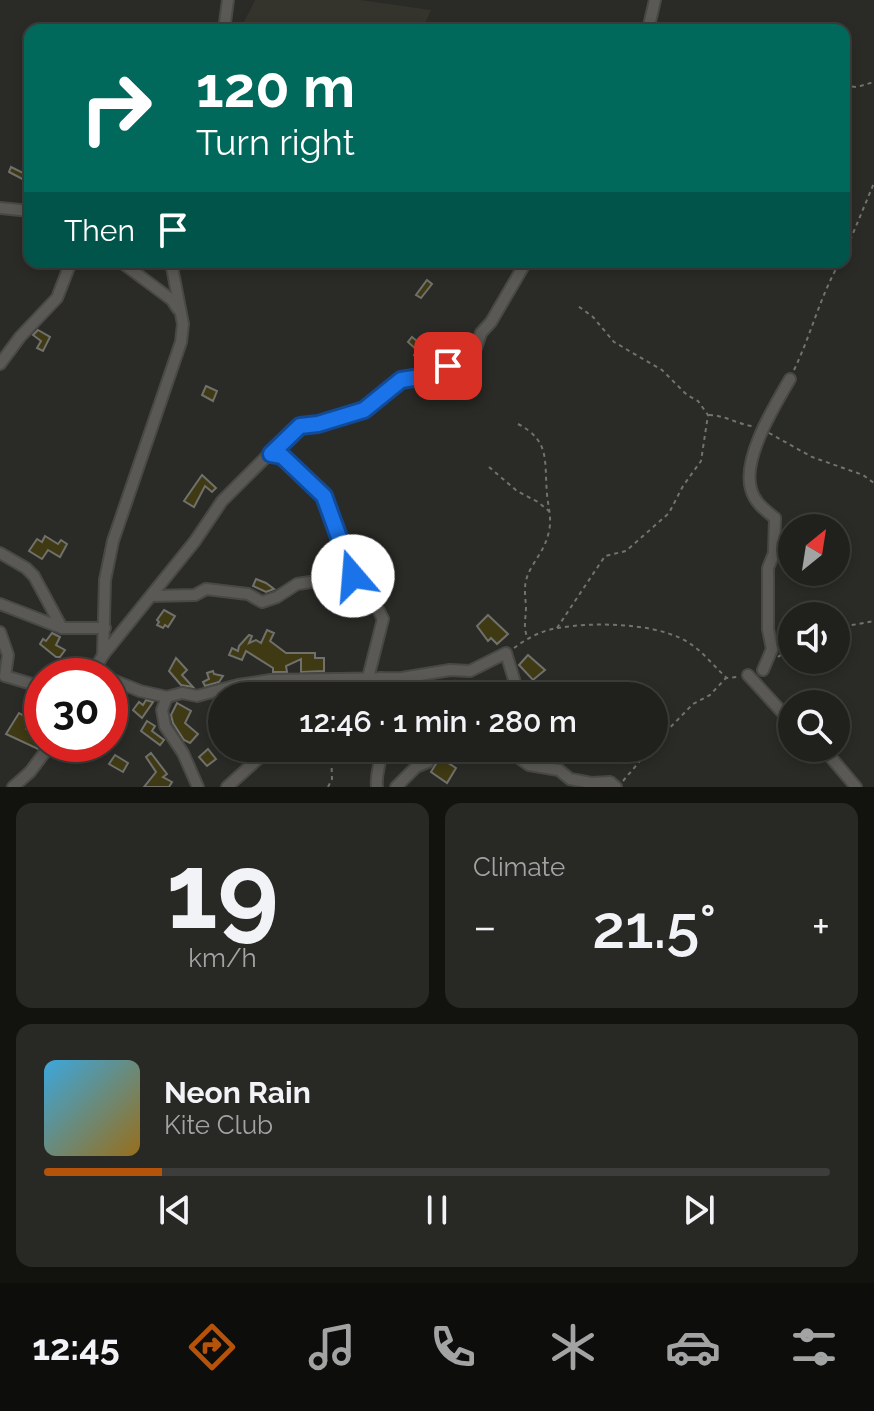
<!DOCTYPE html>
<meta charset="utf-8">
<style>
:root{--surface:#20201c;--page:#282825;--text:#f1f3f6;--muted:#a2a3a3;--line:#3d3e3b;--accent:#b45309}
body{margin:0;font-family:Raleway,sans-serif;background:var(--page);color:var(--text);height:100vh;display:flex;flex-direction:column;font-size:30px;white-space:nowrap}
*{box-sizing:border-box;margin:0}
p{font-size:26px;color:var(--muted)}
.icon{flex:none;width:44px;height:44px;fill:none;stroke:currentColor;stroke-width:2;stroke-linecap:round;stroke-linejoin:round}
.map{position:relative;height:787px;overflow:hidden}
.drawer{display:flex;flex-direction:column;gap:16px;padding:16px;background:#12120f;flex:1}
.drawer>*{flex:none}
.banner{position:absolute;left:24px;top:24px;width:826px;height:244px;border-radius:16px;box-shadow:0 4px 12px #0003,0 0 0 2px var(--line);background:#00695c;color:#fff;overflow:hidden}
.needle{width:52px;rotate:30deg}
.buttons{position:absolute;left:778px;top:514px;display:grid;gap:16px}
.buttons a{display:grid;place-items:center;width:72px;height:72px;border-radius:50%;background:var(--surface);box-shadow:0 4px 12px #0003,0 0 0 2px var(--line);font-size:40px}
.speed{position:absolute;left:24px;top:658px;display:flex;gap:16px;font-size:40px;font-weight:700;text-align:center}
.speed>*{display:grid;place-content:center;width:104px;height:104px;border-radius:50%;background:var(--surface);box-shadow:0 4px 12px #0003,0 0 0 2px var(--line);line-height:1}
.speed .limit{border:12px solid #d22;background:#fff;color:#111}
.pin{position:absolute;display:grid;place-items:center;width:68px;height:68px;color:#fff;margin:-34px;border-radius:16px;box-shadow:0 4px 12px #0006}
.me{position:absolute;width:88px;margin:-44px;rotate:342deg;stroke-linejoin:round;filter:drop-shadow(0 0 6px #0008)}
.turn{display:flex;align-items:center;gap:28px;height:168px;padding:0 40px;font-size:36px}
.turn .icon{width:104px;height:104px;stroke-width:2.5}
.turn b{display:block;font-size:56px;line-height:68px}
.then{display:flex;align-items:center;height:76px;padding:0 40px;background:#0003;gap:16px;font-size:30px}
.big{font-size:60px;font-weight:600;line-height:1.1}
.drawer .widget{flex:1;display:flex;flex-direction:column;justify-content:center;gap:12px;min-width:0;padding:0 28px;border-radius:16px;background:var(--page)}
.drawer .dial{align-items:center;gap:0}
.dial b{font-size:104px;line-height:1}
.song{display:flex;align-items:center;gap:24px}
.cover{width:96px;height:96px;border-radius:12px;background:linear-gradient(135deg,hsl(200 70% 55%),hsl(40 70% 35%))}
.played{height:8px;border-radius:4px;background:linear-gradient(90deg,var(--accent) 15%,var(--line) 15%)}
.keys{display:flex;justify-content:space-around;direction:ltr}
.heat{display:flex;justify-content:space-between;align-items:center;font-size:44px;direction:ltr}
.drawer .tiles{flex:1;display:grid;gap:16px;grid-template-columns:1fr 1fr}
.widget:last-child{grid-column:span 2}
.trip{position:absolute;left:208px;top:682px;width:460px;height:80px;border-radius:40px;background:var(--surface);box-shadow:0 4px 12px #0003,0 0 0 2px var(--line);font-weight:600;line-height:80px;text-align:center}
.tab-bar{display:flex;height:128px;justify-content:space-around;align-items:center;background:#0d0d0b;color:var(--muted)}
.tab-bar .icon{width:56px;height:56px}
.tab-bar .on{color:var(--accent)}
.tab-bar b{font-size:36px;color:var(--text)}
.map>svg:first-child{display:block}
.built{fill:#35342c}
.building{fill:#3f3a13;stroke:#70706c;stroke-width:2}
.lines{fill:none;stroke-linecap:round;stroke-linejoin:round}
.minor-casing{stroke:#484845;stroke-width:14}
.path{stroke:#72726e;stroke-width:2;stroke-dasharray:4 4;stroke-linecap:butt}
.minor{stroke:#5a5955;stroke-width:10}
.route-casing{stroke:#114b97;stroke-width:20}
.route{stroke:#1a73e8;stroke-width:14}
</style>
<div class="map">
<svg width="874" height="787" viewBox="0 0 874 787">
<rect width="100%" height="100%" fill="#2a2a26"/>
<polygon class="built" points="255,0 360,0 431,10 422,30 240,30"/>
<g class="building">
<polygon points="30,163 30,183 9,172 11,167 25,174"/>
<polygon points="427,280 432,284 421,298 416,295"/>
<polygon points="38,330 50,337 43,351 37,348 41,341 33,335"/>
<polygon points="412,337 428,350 418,360 414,355 418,351 408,342"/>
<polygon points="206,386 217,391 213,401 202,395"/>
<polygon points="202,475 216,488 212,492 205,486 194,507 184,501"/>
<polygon points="45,536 58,544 61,540 67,544 60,557 48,550 42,559 29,551 37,539 42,542"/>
<polygon points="256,579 266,583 274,589 266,592 253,586"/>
<polygon points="164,610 175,616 168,627 165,625 163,628 157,625 159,622 157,620"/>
<polygon points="488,615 508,634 497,644 491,638 488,641 477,626"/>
<polygon points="267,630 274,633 270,641 286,653 315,653 315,658 324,658 324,671 301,672 301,659 286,666 287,672 273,672 273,668 246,651 242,660 229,655 232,648 238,651 239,646 249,635 252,636 249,643 256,640 261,643"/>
<polygon points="52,633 60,637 56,645 65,650 60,657 56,657 40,644 43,639 46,641"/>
<polygon points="528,655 545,670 533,680 519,665"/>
<polygon points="176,658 187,670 182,675 193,687 181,685 169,671"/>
<polygon points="213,671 214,674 223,676 219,682 205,686 203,682 209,679 207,673"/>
<polygon points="455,681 462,685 456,696 445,696 450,683 453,685"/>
<polygon points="146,700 153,702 142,718 133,710 139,702 143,705"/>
<polygon points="177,703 191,711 185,723 198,734 190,743 184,740 173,723 171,715"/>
<polygon points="19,713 31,720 26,729 42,739 38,749 6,734"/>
<polygon points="147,721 155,726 152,731 164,740 160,745 141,731"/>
<polygon points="208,749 216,759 207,766 199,757"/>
<polygon points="439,751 445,754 442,759 456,768 447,783 431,772 437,762 435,759"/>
<polygon points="151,753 167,774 163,777 172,782 169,787 144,787 156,772 146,757"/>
<polygon points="115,755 128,763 123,772 109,764"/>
</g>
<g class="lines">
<g class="minor-casing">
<g id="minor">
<polyline points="224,30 228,0"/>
<polyline points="648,30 655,0"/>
<polyline points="0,208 30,211"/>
<polyline points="121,262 172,300 178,309"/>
<polyline points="0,364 20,337 57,298 71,262"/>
<polyline points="271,454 282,456 324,496 353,576 368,590 383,619 368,678"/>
<polyline points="0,553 26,568 34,576 62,628"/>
<polyline points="152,596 195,595 206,589 248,594 262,602 277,597 297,584 324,580 337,573 353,576"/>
<polyline points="0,604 62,628 105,628"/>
<polyline points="0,632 8,655 5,676 42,687"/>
<polyline points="103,655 195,541 222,501 282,441 300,426 318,424 364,410 401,380 420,377 441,368 451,366 476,348 481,333 491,322 526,262"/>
<path d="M763,670l9,-21 -4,-20v-61l6,-15 1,-35c-10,-8 -21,-16 -24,-29 -9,-31 24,-84 39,-110"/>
<polyline points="748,675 792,723"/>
<polyline points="91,676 103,655 105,580 113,541 181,342 183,324 171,262"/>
<polyline points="102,676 103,676"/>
<polyline points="110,679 140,691 167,697 182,693 197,696 238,685 271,680 402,678 450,670 470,671 506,653 519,696"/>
<polyline points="337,680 369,696"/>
<polyline points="317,696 326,680"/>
<polyline points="378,696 381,678"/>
<polyline points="167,697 162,710 165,726 183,753 198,787"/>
<polyline points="488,748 515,755 529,765 559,770 570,779 591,783 610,782 616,787"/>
<polyline points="823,748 856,787"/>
<polyline points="13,787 30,772 51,744"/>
<polyline points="227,787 270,748"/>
<path d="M377,787c-2,-15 5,-24 4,-39"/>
<polyline points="396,787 416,767 428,762"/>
</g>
</g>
<g class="path">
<polyline points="844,86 857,87 874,82"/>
<polyline points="844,255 874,183"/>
<path d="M794,370c17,-35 26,-74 46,-108"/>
<path d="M709,415c15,0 28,9 43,11"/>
<path d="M518,424c33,17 26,38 29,70 1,13 5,24 2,37 -3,16 -12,26 -19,39 -7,14 -5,22 -4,37 0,11 -3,18 1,30"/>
<polyline points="769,433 812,457 863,475 874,483"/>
<polyline points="489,467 517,491 538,502 550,512"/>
<polyline points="557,628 605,556 626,551 669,513 683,486 701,461 708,415 698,401 687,395 662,370 614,342 593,317 578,306"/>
<polyline points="836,628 874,621"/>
<path d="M514,648c12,-9 28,-18 44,-20 34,-6 91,-5 122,10 20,9 31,26 47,40l10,-1"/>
<polyline points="778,657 792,647"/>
<polyline points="337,689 337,696"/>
<polyline points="654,744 693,704 710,695 726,678"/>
<polyline points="623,781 651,748"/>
<polyline points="328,787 332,779 331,748"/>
</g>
<use href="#minor" class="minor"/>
</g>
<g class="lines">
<g class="route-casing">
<polyline id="route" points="353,576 324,496 282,456 271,454 300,426 318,424 364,410 401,380 420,377 448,366"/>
</g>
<use href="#route" class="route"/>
</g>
</svg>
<div class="buttons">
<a><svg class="needle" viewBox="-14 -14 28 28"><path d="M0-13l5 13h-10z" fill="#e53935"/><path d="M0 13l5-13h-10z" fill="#a2a3a3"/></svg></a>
<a><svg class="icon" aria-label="sound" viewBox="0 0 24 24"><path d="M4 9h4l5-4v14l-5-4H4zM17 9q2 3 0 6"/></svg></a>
<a><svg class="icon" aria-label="search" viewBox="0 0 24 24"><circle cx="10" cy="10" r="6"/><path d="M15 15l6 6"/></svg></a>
</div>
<div class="speed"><div class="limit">30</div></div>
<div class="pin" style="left:448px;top:366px;background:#d93025"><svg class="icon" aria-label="arrive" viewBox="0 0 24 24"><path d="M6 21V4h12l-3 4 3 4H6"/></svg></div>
<svg class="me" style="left:353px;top:576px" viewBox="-20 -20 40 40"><circle r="19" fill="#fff"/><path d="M0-13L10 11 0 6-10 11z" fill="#1a73e8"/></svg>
<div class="trip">12:46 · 1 min · 280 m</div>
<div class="banner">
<div class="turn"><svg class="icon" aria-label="right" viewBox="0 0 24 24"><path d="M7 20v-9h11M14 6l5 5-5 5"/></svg><div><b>120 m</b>Turn right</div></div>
<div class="then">Then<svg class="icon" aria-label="arrive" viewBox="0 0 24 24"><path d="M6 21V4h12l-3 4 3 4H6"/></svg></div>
</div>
</div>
<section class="drawer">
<div class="tiles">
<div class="widget dial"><b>19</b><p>km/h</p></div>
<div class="widget"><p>Climate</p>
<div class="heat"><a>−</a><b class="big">21.5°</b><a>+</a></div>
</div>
<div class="widget">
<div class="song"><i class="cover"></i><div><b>Neon Rain</b><p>Kite Club</p></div></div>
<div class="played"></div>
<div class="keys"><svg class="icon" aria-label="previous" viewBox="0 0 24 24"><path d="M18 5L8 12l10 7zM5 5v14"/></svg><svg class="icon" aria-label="pause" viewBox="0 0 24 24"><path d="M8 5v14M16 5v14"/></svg><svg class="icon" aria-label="next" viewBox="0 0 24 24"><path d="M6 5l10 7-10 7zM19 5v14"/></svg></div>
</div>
</div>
</section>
<nav class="tab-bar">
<b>12:45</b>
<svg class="icon on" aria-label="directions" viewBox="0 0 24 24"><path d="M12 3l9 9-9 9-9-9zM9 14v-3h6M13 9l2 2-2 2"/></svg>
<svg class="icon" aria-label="music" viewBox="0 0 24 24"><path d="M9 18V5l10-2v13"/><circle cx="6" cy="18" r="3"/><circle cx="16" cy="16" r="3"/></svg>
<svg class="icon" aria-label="phone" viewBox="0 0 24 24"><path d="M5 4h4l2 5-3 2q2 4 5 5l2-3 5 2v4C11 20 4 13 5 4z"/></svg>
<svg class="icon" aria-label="climate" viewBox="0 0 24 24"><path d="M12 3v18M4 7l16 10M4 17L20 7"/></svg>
<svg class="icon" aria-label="car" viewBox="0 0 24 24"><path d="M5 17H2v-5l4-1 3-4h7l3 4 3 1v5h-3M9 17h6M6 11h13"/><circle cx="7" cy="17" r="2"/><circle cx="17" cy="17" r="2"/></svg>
<svg class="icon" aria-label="filters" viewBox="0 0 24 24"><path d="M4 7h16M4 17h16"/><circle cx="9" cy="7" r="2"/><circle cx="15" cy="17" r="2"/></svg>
</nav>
